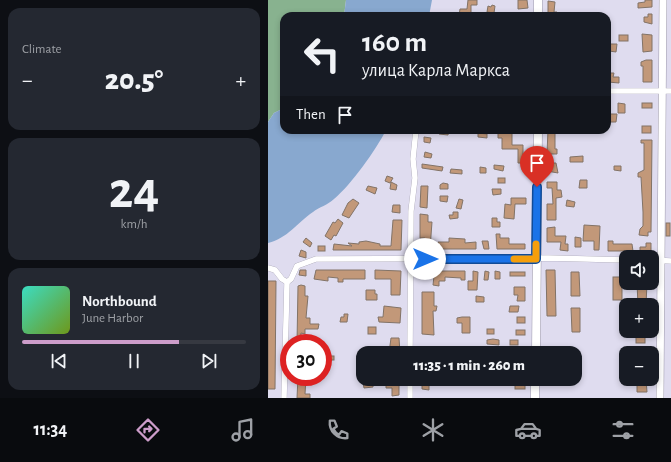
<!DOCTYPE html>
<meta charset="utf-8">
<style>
:root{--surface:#171b24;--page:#242831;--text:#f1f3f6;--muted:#9ea1a6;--line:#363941;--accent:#cd9dca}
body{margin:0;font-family:"Alegreya Sans",sans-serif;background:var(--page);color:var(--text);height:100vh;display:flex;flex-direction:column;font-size:15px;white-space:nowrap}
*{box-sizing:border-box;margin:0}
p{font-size:13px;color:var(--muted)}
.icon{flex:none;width:22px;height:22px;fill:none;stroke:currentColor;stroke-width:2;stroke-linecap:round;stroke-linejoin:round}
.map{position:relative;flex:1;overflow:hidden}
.panel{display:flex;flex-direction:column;gap:8px;padding:8px;background:#0d0f14;width:268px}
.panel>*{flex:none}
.hud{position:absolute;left:12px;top:12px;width:331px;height:122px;border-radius:12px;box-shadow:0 2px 6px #0003;background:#171b24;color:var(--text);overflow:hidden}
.tools{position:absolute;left:351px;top:250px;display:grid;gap:8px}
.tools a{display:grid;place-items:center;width:40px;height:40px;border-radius:8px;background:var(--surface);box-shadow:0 2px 6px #0003;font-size:20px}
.speed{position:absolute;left:12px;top:334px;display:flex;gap:8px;font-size:20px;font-weight:700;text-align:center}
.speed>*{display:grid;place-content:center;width:52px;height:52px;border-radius:50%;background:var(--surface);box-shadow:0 2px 6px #0003;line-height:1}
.speed .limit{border:6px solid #d22;background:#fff;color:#111}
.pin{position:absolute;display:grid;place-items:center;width:34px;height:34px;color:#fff;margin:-41px -17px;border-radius:50% 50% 50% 0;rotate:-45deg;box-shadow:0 0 4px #0007}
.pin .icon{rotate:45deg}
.me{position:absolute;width:44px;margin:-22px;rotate:90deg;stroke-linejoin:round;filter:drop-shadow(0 0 3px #0008)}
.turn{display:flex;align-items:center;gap:14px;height:84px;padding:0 16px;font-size:18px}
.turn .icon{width:52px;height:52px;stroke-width:2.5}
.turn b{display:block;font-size:28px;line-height:34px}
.then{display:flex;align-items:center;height:38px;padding:0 16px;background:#0003;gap:8px;font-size:15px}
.big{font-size:30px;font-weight:800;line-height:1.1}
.panel .card{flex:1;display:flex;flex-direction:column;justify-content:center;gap:6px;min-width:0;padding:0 14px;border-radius:12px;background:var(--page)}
.panel .dial{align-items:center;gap:0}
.dial b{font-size:52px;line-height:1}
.song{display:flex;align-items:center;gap:12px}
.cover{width:48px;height:48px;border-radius:6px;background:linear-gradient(135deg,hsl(170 70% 55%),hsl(80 70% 35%))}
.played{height:4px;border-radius:2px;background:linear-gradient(90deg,var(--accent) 70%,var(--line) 70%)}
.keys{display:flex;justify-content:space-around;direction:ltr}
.heat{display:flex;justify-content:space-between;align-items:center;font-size:22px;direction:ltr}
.trip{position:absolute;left:88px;top:346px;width:226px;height:40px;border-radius:12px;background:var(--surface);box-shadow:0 2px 6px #0003;font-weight:800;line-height:40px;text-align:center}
.tabs{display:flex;height:64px;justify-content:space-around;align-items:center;background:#090b0e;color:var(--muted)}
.tabs .icon{width:28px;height:28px}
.tabs .current{color:var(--accent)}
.tabs b{font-size:18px;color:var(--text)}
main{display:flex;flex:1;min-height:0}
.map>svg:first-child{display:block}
.forest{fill:#88b28f}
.water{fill:#88a8cf}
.building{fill:#c29879;stroke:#827367}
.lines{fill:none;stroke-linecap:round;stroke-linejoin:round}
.minor-casing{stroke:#9d99ab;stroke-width:6}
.tertiary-casing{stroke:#9d99ab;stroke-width:8}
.secondary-casing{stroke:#9d99ab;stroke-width:9}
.minor{stroke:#fff;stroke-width:5.5}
.tertiary{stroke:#fff;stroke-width:7}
.secondary{stroke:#fff;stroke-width:8}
.route-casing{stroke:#114b97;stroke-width:10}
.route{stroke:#1a73e8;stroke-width:7}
.slow{stroke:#f59e0b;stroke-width:7}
</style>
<main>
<section class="panel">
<div class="card"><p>Climate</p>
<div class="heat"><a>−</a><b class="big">20.5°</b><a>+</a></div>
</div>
<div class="card dial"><b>24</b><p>km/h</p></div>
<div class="card">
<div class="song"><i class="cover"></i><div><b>Northbound</b><p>June Harbor</p></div></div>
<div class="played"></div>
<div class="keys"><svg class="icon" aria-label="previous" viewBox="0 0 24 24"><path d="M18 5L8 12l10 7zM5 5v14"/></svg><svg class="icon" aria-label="pause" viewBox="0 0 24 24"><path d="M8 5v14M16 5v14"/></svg><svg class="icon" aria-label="next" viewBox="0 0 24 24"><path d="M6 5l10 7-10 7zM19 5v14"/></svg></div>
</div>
</section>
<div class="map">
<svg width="403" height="398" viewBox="0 0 403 398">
<rect width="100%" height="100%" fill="#dfdcef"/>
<polygon class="forest" points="0,0 78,0 76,16 16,16 16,108 6,113 0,122"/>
<g class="water">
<polygon points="78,0 164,0 161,16 76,16"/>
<path d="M16,108v22h102c-10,20 -35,55 -52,69 -6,6 -15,8 -21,13 -16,11 -25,26 -45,31v-121l6,-9z"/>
</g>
<g class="building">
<polygon points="200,0 209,0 209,5 203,5 203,16 191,16 192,9 199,9"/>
<polygon points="250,0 259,0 260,8 250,9"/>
<polygon points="377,0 384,0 384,7 370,8 370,3 377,2"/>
<polygon points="280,1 287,2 286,12 289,12 288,16 280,16"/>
<polygon points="224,5 227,6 226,13 219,12 220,6 223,7"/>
<polygon points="380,14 384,14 384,24 376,22 376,17 380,17"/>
<polygon points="374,34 384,35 384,51 375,52"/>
<rect x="351" y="35" width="9" height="6"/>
<polygon points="341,44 349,44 348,52 341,51"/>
<polygon points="378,60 384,60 384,82 375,82 375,66 373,66 373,62"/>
<polygon points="340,73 346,73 345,77 351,77 351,83 340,82"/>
<polygon points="350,103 357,104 357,113 350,113"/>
<rect x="374" y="103" width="10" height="5"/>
<polygon points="342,114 349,114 348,122 341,122"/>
<rect x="374" y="126" width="9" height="7"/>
<polygon points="172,130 181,130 180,135 171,134"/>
<polygon points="230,130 244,130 244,145 255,145 255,156 259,156 259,163 250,163 250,149 234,149 234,138 230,138"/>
<polygon points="280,130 287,130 287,149 289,149 289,154 279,154"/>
<polygon points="210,133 219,134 219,138 210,137"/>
<polygon points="156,137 163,138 162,143 156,142"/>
<polygon points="373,140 384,140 383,232 380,232 380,236 371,235 372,229 375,226 375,212 373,177 370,177 370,173 376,170 376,143 373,143"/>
<polygon points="157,152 164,154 163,158 156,157"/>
<polygon points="315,156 315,162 302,162 302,157"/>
<polygon points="283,163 288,163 290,173 279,171 279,164 283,164"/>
<polygon points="154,164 175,167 174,171 154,168"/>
<polygon points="226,165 236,166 235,171 226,169"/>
<polygon points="346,166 353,166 353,171 346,170"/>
<polygon points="212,167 218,168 218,173 212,173"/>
<polygon points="183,169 194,170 194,174 182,173"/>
<polygon points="119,176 125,178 122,183 117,181"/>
<rect x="230" y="178" width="7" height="5"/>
<polygon points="312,180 319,180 319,188 311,188"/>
<polygon points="123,182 129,185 128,190 122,189"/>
<polygon points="279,182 289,182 289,190 293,190 294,197 288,198 288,220 279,220 279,204 285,204 284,188 279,188"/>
<polygon points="175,183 180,184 180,189 172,189 172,185"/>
<polygon points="100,186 109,188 107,194 98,190"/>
<polygon points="153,186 160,186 159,208 152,207"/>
<polygon points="224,189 233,189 233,194 225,195"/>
<polygon points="172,196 180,196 179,202 172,201"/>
<polygon points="243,198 258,198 258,204 247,204 246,219 236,218 237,204 243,205"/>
<polygon points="85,199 91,203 81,218 74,215 80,203"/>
<polygon points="191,199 195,200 193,209 188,208"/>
<polygon points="299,200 307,202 306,207 298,206"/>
<polygon points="125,205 132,205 132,213 124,212"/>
<polygon points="185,212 190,212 190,218 182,219 181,215 185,215"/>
<polygon points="152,214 160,215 160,222 164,222 162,249 153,249 153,245 157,245 157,238 152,238"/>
<polygon points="224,218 229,218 229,222 232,222 232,227 224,227"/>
<polygon points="70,219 75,223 68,236 66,235 63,240 57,236 65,222 67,223"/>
<polygon points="125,220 134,220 133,250 65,250 66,244 84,246 80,243 91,244 91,242 98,241 112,244 112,246 123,246"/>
<rect x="398" y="223" width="4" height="13"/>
<polygon points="316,225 332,226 331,250 326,250 326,241 315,241"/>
<polygon points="287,227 287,236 298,236 297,244 300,244 300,251 292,250 293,242 279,242 279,228"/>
<polygon points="228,234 232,234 232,238 241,238 241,244 257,244 257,249 229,249"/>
<polygon points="307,237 313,238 313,247 307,247"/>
<polygon points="38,238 44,243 42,247 35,242"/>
<polygon points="181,238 197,239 197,243 208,242 208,249 170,249 170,242 181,242"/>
<polygon points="214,241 220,241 221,249 216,249"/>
<polygon points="340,241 345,241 345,244 364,244 365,251 340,251"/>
<polygon points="378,243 383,243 383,251 372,251 372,247 378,247"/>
<rect x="50" y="246" width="7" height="5"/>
<polygon points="33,250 38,252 38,258 31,256"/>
<polygon points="32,270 38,270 38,276 31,275"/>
<polygon points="48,270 97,270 97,279 75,279 75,282 70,282 70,278 60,277 60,281 46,279"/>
<polygon points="107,270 133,271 132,295 123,295 123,279 107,279"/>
<polygon points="278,270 287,270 288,316 279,316"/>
<polygon points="154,271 197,271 197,280 193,280 193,278 177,277 177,281 171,281 171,286 165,285 166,276 154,276"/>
<polygon points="205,271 210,272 209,290 200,290 200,281 205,281"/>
<polygon points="217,271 221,272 220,280 216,280"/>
<polygon points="227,271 232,272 232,279 227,279"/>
<rect x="242" y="272" width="15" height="4"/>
<polygon points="303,272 311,272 312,296 303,296"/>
<rect x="345" y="277" width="9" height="23"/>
<polygon points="0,281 8,281 7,389 0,389"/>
<polygon points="369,283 379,283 378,305 370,305"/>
<polygon points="33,285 37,286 37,296 40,296 38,318 42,318 42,324 51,324 50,329 37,329 37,334 33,333 33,343 29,343 30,286"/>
<polygon points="246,287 257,287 257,301 249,301 250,295 246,295"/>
<polygon points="98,290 107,290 107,294 109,294 109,300 98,300"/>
<polygon points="154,292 166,292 166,306 169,306 168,311 165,311 166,335 154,334"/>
<polygon points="208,296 216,297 216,302 208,302"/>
<polygon points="116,306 133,308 132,323 111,322 110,317 115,317"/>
<polygon points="242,306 251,306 250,312 241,312"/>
<polygon points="303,308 312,308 312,332 304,332"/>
<polygon points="76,314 80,314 79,322 72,322 73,317 76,317"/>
<polygon points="194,317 202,317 202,333 194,333 194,323 189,323 189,318"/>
<rect x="249" y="317" width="8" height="6"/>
<rect x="100" y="327" width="8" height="7"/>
<rect x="219" y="329" width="7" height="5"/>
<rect x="248" y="330" width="9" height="5"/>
<rect x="368" y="331" width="9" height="12"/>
<polygon points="123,338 131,338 132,353 121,353"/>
<polygon points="225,339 231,340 231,345 219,344 219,340"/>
<rect x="242" y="340" width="8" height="5"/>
<polygon points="161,347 165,347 165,353 156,353 156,348"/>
<rect x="57" y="356" width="9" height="4"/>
<polygon points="30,377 38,377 37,394 42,394 42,398 29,398"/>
<polygon points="369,379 378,379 379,392 369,392"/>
<polygon points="105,381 105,387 96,388 95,382"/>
<polygon points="122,381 131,382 131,395 124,396 124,388 118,388 118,383 122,383"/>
<rect x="247" y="383" width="10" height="6"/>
<polygon points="154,384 161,385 161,390 154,389"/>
</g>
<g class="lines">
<g class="minor-casing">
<g id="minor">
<polyline points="339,91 403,91"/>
<polyline points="384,260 403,261"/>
<polyline points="0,268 7,270 14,279 19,282 23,279 29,266 48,259 280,258 358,260"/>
<polyline points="142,353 143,211 147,178 145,159 148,130"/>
<polyline points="16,398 19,282"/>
<polyline points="142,398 142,379"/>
</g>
</g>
<g class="tertiary-casing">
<polyline id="tertiary" points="392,398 395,0"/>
</g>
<g class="secondary-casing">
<g id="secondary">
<polyline points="270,16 270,0"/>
<polyline points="268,353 270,130"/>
<polyline points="267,398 267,379"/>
</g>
</g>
<use href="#minor" class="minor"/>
<use href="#tertiary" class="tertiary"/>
<use href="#secondary" class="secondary"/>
</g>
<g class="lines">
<g class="route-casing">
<polyline id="route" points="157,259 268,259 269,187"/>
</g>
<use href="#route" class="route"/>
<polyline class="slow" points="246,259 268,259 268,244"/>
</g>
</svg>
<div class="tools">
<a><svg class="icon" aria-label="sound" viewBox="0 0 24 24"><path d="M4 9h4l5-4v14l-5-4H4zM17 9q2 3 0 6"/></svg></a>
<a>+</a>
<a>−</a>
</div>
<div class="speed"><div class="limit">30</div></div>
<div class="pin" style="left:269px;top:187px;background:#d93025"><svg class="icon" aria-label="arrive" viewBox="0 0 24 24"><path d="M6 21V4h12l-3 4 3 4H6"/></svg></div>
<svg class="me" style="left:157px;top:259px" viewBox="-20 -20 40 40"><circle r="19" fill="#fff"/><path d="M0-13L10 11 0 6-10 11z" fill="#1a73e8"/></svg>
<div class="trip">11:35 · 1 min · 260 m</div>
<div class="hud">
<div class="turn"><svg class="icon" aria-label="left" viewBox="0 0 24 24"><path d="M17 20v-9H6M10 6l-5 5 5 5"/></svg><div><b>160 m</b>улица Карла Маркса</div></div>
<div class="then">Then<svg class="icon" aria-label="arrive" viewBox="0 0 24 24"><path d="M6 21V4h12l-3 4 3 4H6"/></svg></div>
</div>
</div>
</main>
<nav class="tabs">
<b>11:34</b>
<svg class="icon current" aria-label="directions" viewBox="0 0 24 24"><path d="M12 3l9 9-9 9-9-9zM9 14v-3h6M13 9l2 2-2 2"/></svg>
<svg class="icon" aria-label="music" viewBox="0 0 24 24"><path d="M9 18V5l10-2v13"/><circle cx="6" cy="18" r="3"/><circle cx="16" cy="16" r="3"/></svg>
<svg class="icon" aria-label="phone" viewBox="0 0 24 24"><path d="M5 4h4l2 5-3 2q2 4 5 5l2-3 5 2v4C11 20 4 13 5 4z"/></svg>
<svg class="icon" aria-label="climate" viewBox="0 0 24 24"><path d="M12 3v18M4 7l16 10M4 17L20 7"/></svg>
<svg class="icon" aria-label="car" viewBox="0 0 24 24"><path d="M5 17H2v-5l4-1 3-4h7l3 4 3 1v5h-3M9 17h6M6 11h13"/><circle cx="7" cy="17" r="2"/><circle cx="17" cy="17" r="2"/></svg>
<svg class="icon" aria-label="filters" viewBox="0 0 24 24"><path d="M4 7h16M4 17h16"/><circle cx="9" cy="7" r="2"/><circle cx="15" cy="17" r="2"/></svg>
</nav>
